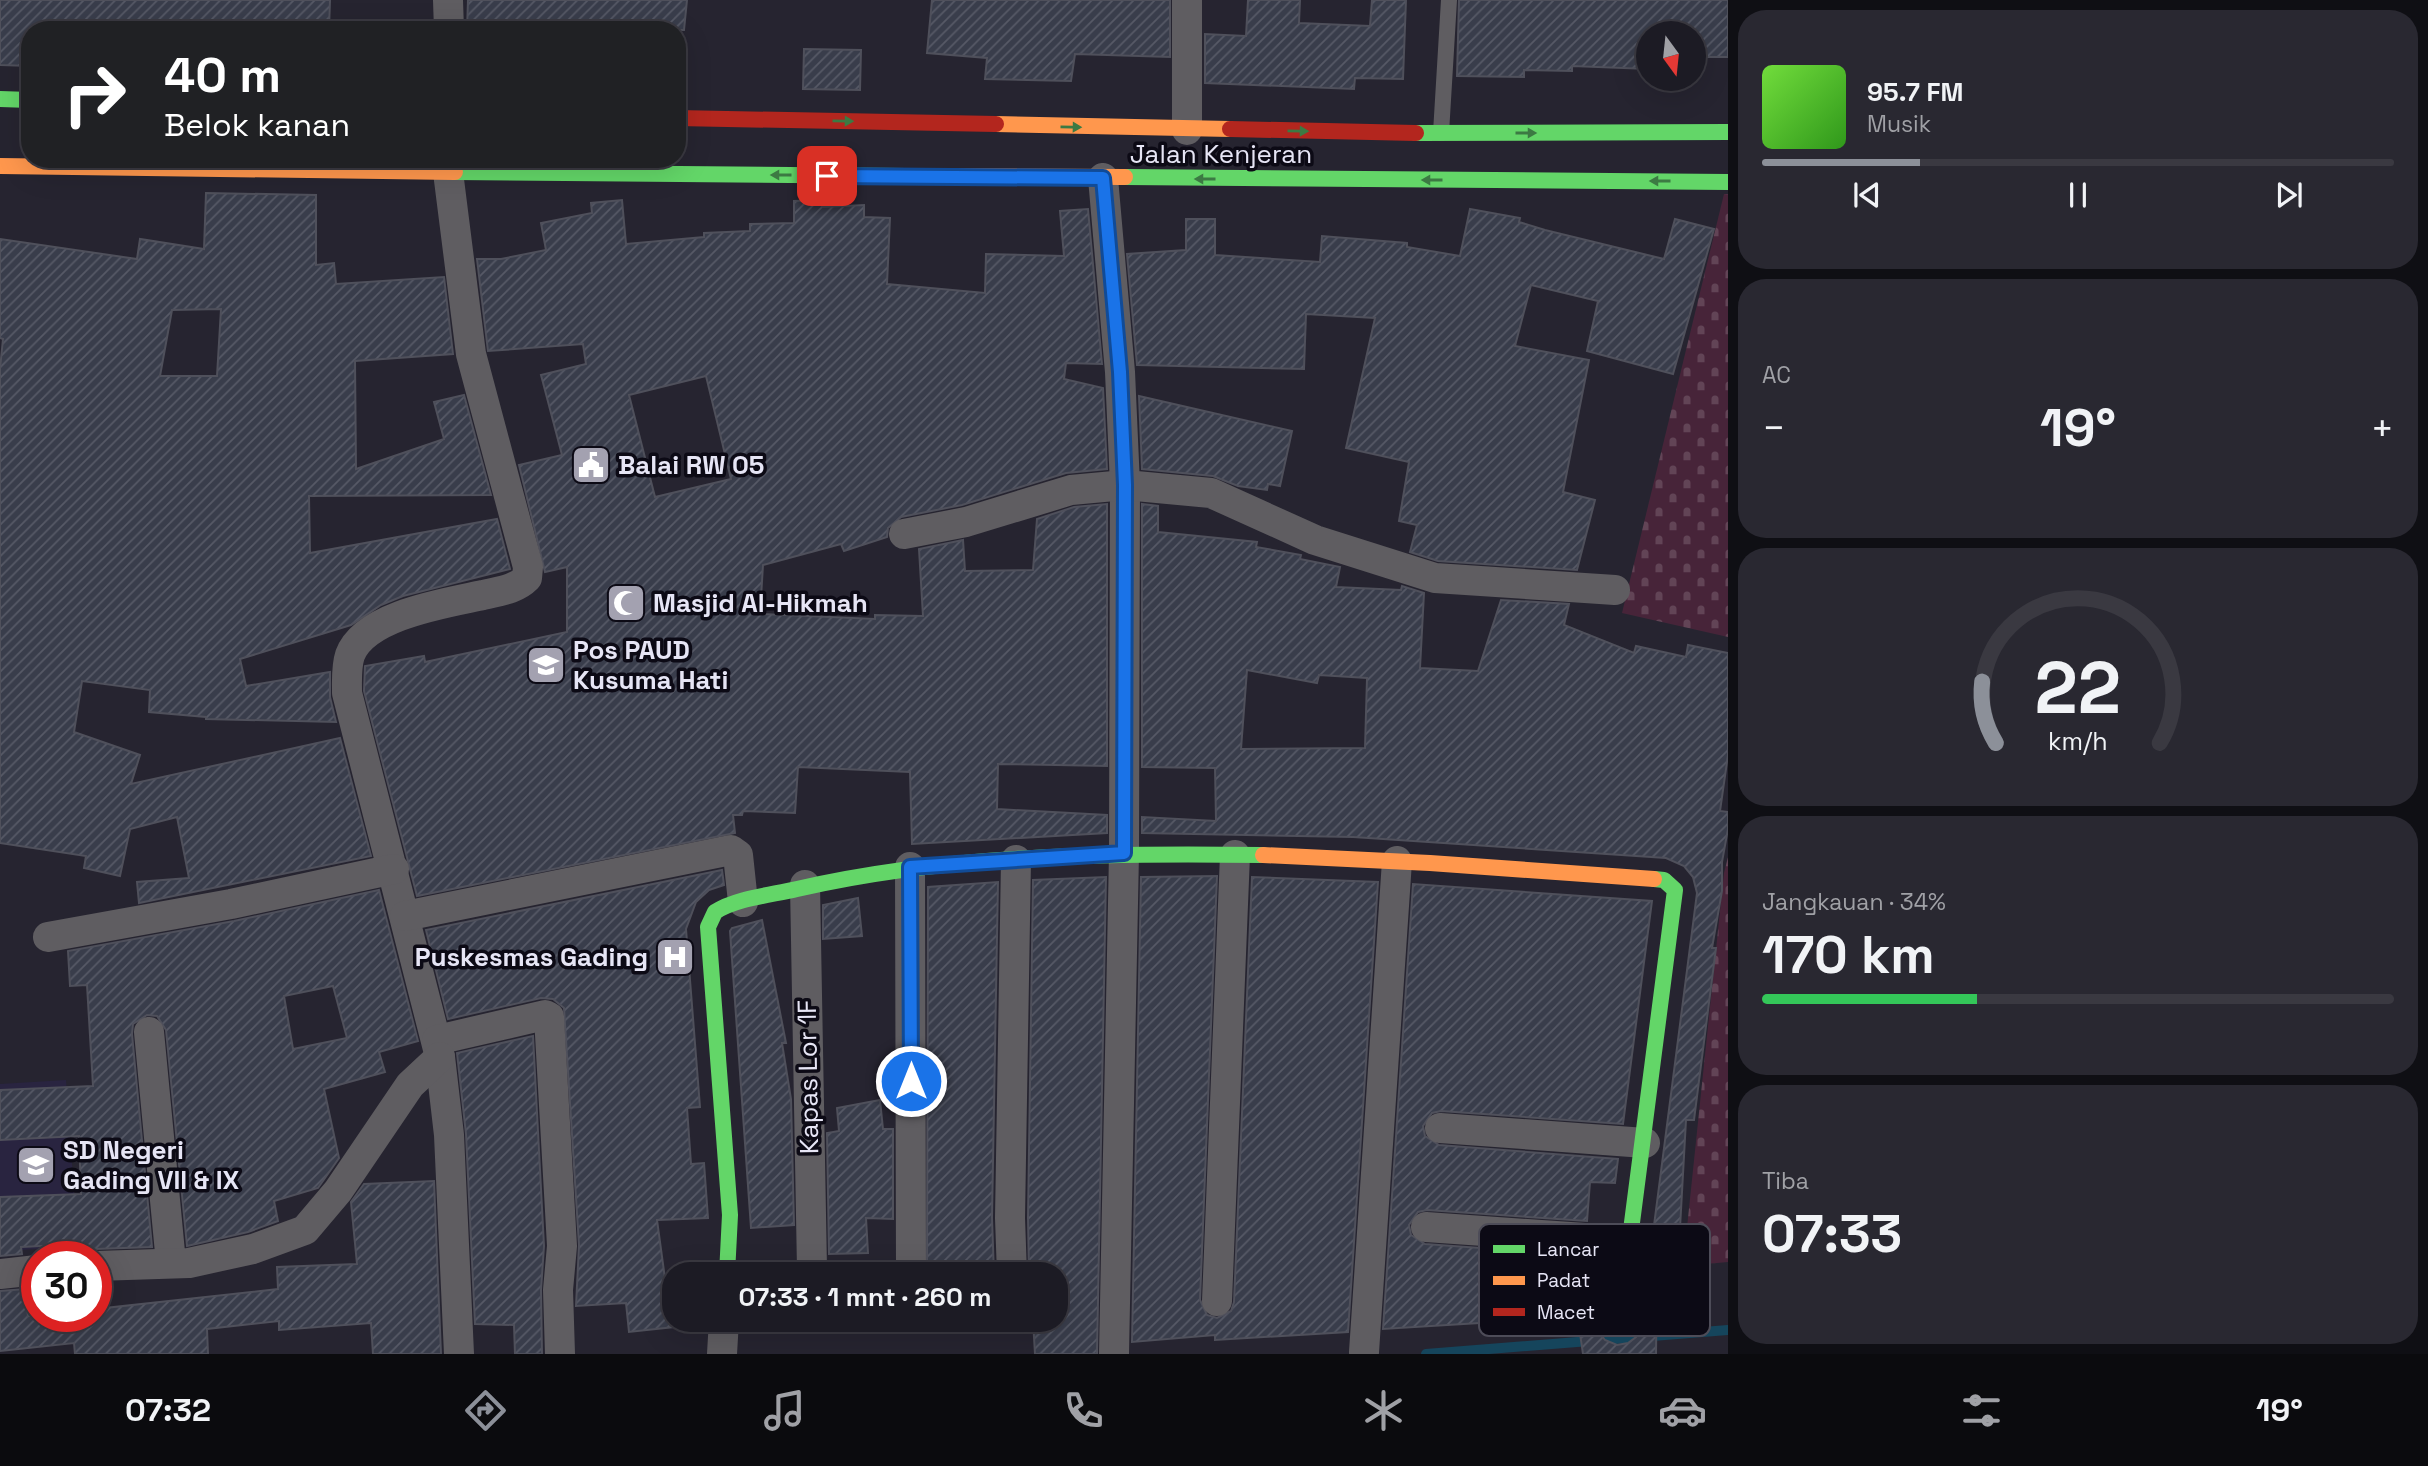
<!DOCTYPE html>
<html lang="id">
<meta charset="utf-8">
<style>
:root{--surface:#1c1b24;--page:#292831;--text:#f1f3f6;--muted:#a0a1a6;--line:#3a3941;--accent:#8c9099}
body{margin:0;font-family:"Space Grotesk",sans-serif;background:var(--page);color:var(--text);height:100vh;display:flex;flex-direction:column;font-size:26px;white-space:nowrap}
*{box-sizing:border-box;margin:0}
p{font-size:23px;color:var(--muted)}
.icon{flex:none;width:38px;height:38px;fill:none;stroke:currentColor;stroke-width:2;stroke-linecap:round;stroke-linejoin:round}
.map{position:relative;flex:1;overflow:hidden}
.side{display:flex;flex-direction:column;gap:10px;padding:10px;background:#0f0f14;width:700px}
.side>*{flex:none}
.hud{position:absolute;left:21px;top:21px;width:665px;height:147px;border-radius:28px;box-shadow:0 7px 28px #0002,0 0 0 2px var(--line);background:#202124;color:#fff;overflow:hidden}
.needle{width:46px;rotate:165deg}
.tools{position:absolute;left:1636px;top:21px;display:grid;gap:14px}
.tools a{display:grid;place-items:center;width:70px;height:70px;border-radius:50%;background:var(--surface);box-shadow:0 7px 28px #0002,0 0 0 2px var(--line);font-size:35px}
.speed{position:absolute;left:21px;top:1241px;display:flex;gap:14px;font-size:35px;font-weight:700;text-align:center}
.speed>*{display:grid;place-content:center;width:91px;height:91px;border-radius:50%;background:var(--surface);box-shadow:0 7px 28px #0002,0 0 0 2px var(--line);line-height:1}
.speed .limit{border:10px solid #d22;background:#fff;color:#111}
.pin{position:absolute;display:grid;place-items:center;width:60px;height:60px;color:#fff;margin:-30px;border-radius:14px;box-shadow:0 4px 10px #0006}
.me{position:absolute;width:77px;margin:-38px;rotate:0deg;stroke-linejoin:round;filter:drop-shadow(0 0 5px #0008)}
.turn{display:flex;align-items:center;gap:24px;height:147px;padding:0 28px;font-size:32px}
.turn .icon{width:91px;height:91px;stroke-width:2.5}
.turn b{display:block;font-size:49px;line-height:60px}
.big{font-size:52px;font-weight:600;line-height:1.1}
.side .tile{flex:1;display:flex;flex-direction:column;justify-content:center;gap:10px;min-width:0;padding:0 24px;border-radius:28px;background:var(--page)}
.side .dial{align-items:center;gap:0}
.dial svg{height:182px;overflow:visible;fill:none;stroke:var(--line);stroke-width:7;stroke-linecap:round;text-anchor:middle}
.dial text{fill:var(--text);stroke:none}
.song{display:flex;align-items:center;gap:21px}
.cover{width:84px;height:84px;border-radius:10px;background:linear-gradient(135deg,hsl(100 70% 55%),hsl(110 70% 35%))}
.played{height:7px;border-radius:4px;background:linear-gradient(90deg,var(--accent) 25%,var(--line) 25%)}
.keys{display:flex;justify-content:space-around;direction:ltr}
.heat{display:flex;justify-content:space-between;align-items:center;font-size:38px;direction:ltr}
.charge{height:10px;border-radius:5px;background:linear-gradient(90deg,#34c759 34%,var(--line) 0)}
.trip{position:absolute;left:662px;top:1262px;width:406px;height:70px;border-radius:28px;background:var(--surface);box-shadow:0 7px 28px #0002,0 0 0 2px var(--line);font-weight:600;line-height:70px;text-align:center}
.tabs{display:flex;height:112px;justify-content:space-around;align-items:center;background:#0b0b0e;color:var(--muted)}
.tabs .icon{width:49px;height:49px}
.tabs .current{color:var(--accent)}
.tabs b{font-size:32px;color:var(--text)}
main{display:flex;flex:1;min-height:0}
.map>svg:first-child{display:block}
.built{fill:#292440}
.cemetery{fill:url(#cemetery-stones)}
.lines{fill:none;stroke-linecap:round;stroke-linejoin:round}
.stream{stroke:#15455c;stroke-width:10}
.building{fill:url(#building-hatch);stroke:#4f505b;stroke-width:2;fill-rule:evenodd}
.lane{stroke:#5f5d61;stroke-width:16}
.street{stroke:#5f5d61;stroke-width:30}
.fast{stroke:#63d668;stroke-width:16}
.slow{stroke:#ff974d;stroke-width:16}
.jam{stroke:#b3261e;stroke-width:16}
.oneway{fill:#3c7a43}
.route-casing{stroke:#114b97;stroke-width:18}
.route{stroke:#1a73e8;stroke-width:12}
.labels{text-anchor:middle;stroke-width:7;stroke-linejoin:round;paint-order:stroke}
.street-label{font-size:26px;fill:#e6e5f5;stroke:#0c0a15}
.poi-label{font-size:26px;font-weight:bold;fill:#e6e5f5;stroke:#0c0a15;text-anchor:start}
.key{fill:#0c0a15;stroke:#4d4c58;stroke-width:2}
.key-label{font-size:19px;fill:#e6e5f5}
</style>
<main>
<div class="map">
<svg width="1728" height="1354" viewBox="0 0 1728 1354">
<defs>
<pattern id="cemetery-stones" width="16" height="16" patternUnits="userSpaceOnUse" patternTransform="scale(1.75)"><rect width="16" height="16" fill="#472439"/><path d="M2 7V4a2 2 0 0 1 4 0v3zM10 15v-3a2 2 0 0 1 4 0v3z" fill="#624456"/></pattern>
<pattern id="building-hatch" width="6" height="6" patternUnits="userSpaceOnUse" patternTransform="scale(1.75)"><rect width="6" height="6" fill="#393d4b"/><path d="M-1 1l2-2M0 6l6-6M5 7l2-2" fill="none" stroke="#565966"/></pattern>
</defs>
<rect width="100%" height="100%" fill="#262430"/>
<polygon class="built" points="66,1080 78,1247 0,1251 0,1084"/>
<g class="cemetery">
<polygon points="1724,194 1728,194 1728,637 1622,613"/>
<polygon points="1728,857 1728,1262 1683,1266 1724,873"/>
</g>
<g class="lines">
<polyline class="stream" points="1426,1354 1728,1330"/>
</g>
<g class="building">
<polygon points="0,0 330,0 329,30 30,30 30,66 0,65"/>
<polygon points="468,0 687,0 684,30 467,30"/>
<polygon points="932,0 1170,0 1170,57 1075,54 1071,81 985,79 987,58 927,53"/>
<polygon points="1248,0 1300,0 1299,23 1370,26 1372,0 1406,0 1403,79 1355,78 1354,89 1205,83 1205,34 1246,36"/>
<polygon points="1459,0 1728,0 1728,57 1694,57 1694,33 1648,33 1648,69 1572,66 1572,71 1524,70 1524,77 1457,76"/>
<polygon points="804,49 861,50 860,90 803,89"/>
<path d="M206,193l110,2v70l18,-2 2,21 108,-7 9,77 -98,7 1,108 88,-30 -10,-37 30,-7 27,100 -182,1 1,57 187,-34 13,50 -107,27 -22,9 -30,20 -111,34 6,27 84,-14v25l6,25 -130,-3v-2l-57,-5 1,-22 -68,-9 -8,51 66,23 -9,29 209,-46 31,118 -232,47 -2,-21 52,-4 -12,-61 -47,12 -10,47 -36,-8 2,-12 -86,-13v-474l3,-30 -3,-1v-99l137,20 3,-20 64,10zM221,309l-4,67h-57l12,-66z"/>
<path d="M622,200l4,44 78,-7v-4l46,-2v-7l44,-1v-22l29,-1v7l41,-2v12l26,1 -3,66 98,9 1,-39 78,2 -4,-45 28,-2 14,155 -36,-1 -2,16 39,9 4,81 -41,4 -104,32 -61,12 -13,11 -1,9 -43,14 -3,-7 -78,21 -3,49 115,5v-4l48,1 -4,-67 44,-9 2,31 68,-1 4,-51 37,-12 33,-3v262l-109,-2 -1,45 110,6v18l-195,11 -2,-72 -112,-5 -3,46 -52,-2 -1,4h-9l2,18 -318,63 -53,-205 1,-25 59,-10 1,6 142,-30v-65l-22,5 -26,-107 43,-10 -21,-80 45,-11 -3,-20 -95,7 -11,-92h24l45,-9 -5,-27 51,-10 -1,-10zM706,376l25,103 -76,18 -26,-102z"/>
<polygon points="1470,209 1520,218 1519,222 1545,230 1664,259 1675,219 1714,229 1673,374 1587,351 1598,301 1531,285 1515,346 1589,360 1563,492 1595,500 1577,570 1438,561 1410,552 1417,525 1399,521 1409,462 1346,448 1375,318 1306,314 1304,369 1137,365 1127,254 1186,250 1186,219 1215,219 1215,255 1320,262 1322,236 1407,243 1407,247 1460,256"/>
<polygon points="1139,396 1292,431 1280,486 1268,484 1267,490 1238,486 1213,476 1142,469"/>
<path d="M1142,504l16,2v26l99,10 -1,5 45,8 -1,4 40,8 -4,20 65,3 1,-4 22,7 -4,75 58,3 23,-71 68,4 -5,21 70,28 2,-7 50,11 2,-12 40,8v102l-8,56 8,1v17l-6,33v29l-10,57h4l-22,172h-8l-9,162 -20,-1 -1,73h-73l-10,-69 -62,-2 1,38 -129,8 30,-445 239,17 -29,223 -182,-13 -9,2 -9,13 2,10 14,9 179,14 -3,24 -25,-1 -3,39 -160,-11 -9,2 -9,13 2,10 14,9 180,13 -8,64 2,11 6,8 12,5 11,-2 8,-6 5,-11 56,-433 -4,-16 -9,-11 -18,-8 -313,-21 -211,-4v-16l74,4 -1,-53 -73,-1zM1247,670l70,13 2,-8 48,3 -2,70 -124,1z"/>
<polygon points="722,870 724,885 709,890 696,902 686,929 700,1107 687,1108 691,1164 704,1163 708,1218 657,1220 666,1286 674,1285 674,1327 629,1332 626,1303 576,1306 579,1245 564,1008 553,999 541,998 448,1019 426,930"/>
<polygon points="1217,876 1200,1300 1207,1315 1217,1318 1231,1311 1234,1302 1252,877 1378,882 1348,1332 1215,1340 1215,1335 1132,1342 1141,877"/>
<polygon points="1106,877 1097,1354 1035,1354 1033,1320 1055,1320 1055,1274 1029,1274 1028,1218 1033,880"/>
<polygon points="998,882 992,1218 994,1274 927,1274 928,887"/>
<path d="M379,890l39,151 -39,11 6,20 -61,17 15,69 -21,30 -44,13 4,20 -30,11 -61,14 -21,-216 -9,-14 -10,-1 -14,9 -1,10 20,213 -57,2 -10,4 -1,-9 -63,3 1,7 -22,2v-59l81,-3 -2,-58 -79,4v-50l93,-4 -6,-101 -17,1 -2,-35 166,-30zM333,986l14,52 -54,11 -9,-53z"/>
<polygon points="858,898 862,936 823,939 823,905"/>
<polygon points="762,920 786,1043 782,1043 791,1099 794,1225 751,1228 730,931 732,928"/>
<polygon points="533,1036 544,1246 541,1290 542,1354 515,1354 514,1325 475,1324 466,1134 457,1053"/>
<polygon points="880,1100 883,1129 893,1129 893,1219 866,1218 868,1253 829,1254 827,1133 839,1131 837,1108"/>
<polygon points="434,1181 441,1354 373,1354 371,1323 279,1330 279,1321 207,1329 208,1354 75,1354 74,1343 0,1351 0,1291 25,1289 28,1316 96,1316 96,1309 278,1289 277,1267 357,1264 351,1202 364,1184"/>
</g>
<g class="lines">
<polyline class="lane" points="1441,133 1449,0"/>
<g class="street">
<polyline points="448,0 449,30"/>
<polyline points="1187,0 1187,130"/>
<path d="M448,172l23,182 57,213 -1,11c-12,12 -28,13 -44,17 -37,8 -118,20 -133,60 -4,12 -3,25 -3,38l93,364 9,78 10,219"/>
<polyline points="1103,178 1120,372 1125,485 1124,853 1114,1354"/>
<polyline points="904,534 966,522 1071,490 1125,485 1211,493 1315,540 1435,578 1615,590"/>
<polyline points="910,867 911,1269"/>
<polyline points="805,885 812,1269"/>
<polyline points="405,916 731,850 738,855 743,902"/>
<polyline points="48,937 231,904 394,869"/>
<polyline points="149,1032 171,1263"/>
<polyline points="437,1040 545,1015 549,1017 562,1246 558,1290 560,1354"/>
<polyline points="1440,1128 1645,1143"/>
<polyline points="1426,1227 1628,1241"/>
<polyline points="96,1266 189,1263 253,1249 305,1230 338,1191 410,1085 440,1057"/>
<polyline points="0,1274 37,1270"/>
<polyline points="1012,1274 1010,1218 1016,860"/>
<polyline points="1217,1301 1235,855"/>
<polyline points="1364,1352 1397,861"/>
<polyline points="722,1354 724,1320"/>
</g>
<g class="fast">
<polyline points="0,99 30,100"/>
<polyline points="1416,133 1728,132"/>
<polyline points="455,172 905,176"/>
<polyline points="1125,177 1728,182"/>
<path d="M727,1274l3,-59 -22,-288 7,-15c21,-14 57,-17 82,-23 152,-35 310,-36 466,-34"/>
<polyline points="1619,1323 1675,890 1664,880 1654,879"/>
</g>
<g class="slow">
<polyline points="996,124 1230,129"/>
<polyline points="0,166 455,172"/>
<polyline points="905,176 1125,177"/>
<polyline points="1263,855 1430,863 1654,879"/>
</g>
<g class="jam">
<polyline points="677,118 996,124"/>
<polyline points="1230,129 1416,133"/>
</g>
</g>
<defs><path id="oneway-solid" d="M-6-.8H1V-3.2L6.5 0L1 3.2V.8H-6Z" transform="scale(1.75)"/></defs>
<g class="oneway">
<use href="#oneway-solid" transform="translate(843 121) rotate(1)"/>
<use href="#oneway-solid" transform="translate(1071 127) rotate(1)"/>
<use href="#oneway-solid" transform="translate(1298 131) rotate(1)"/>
<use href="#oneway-solid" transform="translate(1526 133)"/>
<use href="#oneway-solid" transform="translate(781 175) rotate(-180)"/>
<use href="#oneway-solid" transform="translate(1205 179) rotate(-180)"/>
<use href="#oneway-solid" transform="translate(1432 180) rotate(-180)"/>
<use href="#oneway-solid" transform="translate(1660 181) rotate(-180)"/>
</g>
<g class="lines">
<g class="route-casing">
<polyline id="route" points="827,176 1103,178 1120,372 1125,485 1124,853 910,867 911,1081"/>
</g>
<use href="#route" class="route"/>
</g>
<defs>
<g id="civic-square" transform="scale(2.0125)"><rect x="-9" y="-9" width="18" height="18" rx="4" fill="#a3a1b0" stroke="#0c0a15"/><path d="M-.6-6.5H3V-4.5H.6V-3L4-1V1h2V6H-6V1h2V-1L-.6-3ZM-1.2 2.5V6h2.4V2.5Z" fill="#fff"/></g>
<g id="mosque-square" transform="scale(2.0125)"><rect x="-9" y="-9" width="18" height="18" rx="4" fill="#a3a1b0" stroke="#0c0a15"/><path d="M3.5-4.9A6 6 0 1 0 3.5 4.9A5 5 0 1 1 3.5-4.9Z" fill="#fff"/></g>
<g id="school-square" transform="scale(2.0125)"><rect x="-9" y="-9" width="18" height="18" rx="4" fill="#a3a1b0" stroke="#0c0a15"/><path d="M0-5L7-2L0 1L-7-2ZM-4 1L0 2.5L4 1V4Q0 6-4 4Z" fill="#fff"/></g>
<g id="hospital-square" transform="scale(2.0125)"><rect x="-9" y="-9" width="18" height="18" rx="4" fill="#a3a1b0" stroke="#0c0a15"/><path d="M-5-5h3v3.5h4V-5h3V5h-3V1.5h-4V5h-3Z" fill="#fff"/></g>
</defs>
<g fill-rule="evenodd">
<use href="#civic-square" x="591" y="465"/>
<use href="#mosque-square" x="626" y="603"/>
<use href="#school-square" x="546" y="665"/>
<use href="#hospital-square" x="675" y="957"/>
<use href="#school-square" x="36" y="1165"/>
</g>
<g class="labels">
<g class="street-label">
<text x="1221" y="163">Jalan Kenjeran</text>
<text transform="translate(808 1077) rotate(-91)" y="9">Kapas Lor 1F</text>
</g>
<g class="poi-label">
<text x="618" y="474">Balai RW 05</text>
<text x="653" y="612">Masjid Al-Hikmah</text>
<text x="573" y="659">Pos PAUD<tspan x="573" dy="30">Kusuma Hati</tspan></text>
<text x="648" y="966" text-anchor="end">Puskesmas Gading</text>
<text x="63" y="1159">SD Negeri<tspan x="63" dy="30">Gading VII &amp; IX</tspan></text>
</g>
</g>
<rect x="1479" y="1224" width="231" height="112" rx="10" class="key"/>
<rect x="1493" y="1245" width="32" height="8" fill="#63d668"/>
<rect x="1493" y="1276" width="32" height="9" fill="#ff974d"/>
<rect x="1493" y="1308" width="32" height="8" fill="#b3261e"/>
<g class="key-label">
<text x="1537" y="1256">Lancar</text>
<text x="1537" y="1287">Padat</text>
<text x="1537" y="1319">Macet</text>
</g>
</svg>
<div class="tools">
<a><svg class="needle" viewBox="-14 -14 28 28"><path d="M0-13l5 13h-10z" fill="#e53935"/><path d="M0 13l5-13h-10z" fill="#a0a1a6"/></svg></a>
</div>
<div class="speed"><div class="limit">30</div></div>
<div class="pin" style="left:827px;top:176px;background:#d93025"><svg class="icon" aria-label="arrive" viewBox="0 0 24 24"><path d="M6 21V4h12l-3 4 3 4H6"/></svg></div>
<svg class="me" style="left:911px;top:1081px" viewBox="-20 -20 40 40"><circle r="17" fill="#1a73e8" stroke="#fff" stroke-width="3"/><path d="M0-11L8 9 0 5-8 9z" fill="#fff"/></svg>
<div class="trip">07:33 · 1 mnt · 260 m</div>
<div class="hud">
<div class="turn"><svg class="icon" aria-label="right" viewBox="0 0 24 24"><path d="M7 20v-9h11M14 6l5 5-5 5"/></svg><div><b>40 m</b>Belok kanan</div></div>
</div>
</div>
<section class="side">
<div class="tile">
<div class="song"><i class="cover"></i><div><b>95.7 FM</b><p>Musik</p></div></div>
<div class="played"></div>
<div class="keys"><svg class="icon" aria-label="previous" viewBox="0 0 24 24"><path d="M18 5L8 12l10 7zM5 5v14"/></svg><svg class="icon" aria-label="pause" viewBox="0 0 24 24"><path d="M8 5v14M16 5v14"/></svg><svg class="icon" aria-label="next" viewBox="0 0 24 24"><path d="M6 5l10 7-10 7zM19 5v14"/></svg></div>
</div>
<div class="tile"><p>AC</p>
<div class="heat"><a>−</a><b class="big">19°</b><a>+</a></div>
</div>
<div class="tile dial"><svg viewBox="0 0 100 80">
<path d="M14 69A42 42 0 1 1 86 69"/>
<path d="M14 69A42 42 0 0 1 8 42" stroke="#8c9099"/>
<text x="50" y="56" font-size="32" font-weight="700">22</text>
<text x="50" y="72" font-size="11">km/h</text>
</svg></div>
<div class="tile"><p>Jangkauan · 34%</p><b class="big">170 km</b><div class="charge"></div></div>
<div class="tile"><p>Tiba</p><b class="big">07:33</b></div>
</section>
</main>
<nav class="tabs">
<b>07:32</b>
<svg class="icon current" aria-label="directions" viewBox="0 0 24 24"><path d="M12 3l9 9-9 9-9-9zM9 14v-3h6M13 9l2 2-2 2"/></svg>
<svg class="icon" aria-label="music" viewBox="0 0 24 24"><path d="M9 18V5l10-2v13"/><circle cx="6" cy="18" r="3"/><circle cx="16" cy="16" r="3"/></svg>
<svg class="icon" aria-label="phone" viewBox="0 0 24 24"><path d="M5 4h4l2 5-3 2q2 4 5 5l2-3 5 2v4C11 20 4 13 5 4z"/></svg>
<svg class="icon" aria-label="climate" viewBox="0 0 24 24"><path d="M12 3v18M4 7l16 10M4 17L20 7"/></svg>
<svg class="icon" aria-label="car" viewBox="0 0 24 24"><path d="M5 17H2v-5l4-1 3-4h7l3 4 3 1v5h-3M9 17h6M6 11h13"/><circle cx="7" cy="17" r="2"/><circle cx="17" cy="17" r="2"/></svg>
<svg class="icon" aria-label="filters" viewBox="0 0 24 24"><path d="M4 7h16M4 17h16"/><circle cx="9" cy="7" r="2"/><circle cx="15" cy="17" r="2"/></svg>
<b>19°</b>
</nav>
